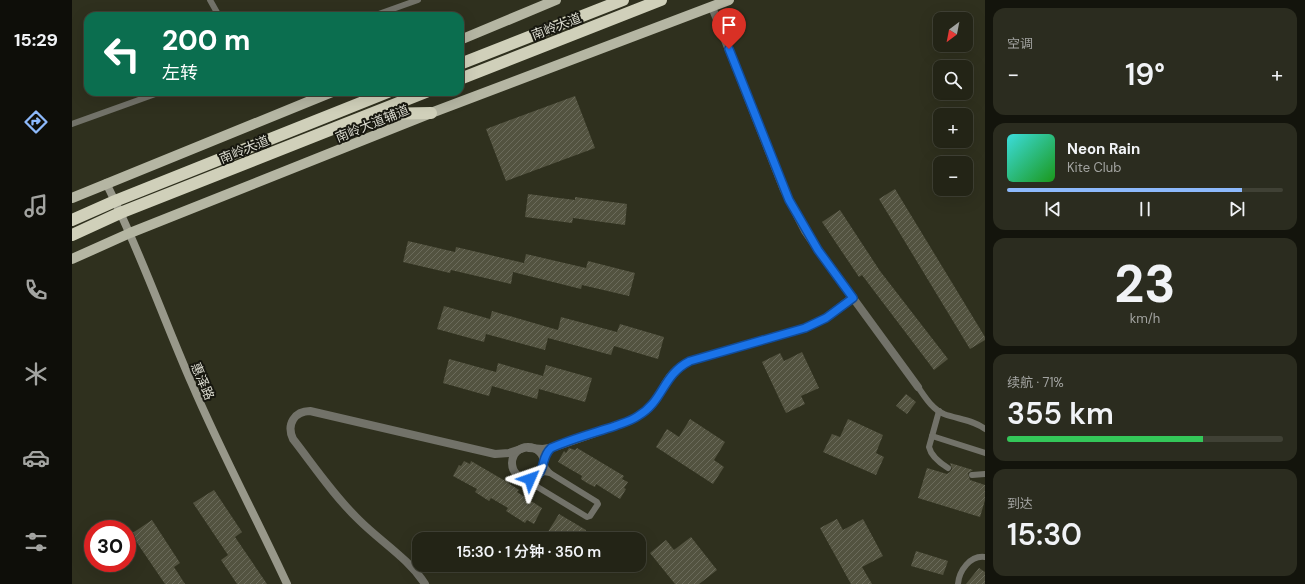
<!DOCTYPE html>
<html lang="zh">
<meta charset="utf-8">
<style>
:root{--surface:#232416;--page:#2b2c1f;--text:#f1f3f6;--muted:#a3a4a1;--line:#404135;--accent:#8db9fc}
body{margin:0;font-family:"DM Sans","Noto Sans SC",sans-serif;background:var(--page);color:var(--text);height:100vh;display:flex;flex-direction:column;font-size:15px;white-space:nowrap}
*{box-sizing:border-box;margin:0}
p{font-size:13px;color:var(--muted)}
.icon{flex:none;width:22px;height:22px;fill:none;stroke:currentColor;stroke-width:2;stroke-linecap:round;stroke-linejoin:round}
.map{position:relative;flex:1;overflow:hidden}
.details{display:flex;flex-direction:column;gap:8px;padding:8px;background:#13140c;width:320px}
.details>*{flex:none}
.hud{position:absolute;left:12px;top:12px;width:380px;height:84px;border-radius:12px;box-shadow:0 4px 16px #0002,0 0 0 1px var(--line);background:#0b6e4f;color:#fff;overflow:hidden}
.needle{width:26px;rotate:212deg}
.fabs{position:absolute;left:861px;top:12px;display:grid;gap:8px}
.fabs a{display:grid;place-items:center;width:40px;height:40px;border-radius:8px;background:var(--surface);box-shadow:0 4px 16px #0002,0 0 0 1px var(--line);font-size:20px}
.speed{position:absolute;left:12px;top:520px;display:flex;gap:8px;font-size:20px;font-weight:700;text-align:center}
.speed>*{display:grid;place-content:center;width:52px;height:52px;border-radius:50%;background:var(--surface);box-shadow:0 4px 16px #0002,0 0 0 1px var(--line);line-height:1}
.speed .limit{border:6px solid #d22;background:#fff;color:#111}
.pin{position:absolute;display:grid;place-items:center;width:34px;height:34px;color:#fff;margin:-41px -17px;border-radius:50% 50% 50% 0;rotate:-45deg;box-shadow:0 0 4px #0007}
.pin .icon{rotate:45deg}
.me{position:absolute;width:44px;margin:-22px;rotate:47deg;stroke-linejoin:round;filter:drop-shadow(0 0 3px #0008)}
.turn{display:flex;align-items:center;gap:14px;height:84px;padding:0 12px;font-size:18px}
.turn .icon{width:52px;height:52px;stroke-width:2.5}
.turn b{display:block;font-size:28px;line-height:34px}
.big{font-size:30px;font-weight:600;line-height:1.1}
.details .widget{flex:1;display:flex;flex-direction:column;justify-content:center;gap:6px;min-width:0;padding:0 14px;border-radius:12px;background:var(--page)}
.details .dial{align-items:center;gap:0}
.dial b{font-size:52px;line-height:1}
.song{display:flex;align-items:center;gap:12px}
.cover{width:48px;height:48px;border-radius:6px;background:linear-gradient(135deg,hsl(180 70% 55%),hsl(120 70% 35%))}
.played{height:4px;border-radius:2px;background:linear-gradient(90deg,var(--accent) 85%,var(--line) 85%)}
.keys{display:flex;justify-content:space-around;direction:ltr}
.heat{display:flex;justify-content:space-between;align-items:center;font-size:22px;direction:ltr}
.charge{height:6px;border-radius:3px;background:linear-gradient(90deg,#34c759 71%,var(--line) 0)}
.trip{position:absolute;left:340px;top:532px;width:234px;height:40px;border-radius:12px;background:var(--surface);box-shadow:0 4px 16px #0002,0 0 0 1px var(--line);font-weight:600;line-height:40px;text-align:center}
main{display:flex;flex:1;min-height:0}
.menu{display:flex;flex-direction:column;width:72px;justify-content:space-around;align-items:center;background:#0e0e09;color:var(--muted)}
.menu .icon{width:28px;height:28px}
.menu .current{color:var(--accent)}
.menu b{font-size:18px;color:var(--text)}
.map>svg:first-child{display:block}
.building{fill:url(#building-hatch)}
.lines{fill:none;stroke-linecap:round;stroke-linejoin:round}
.lane{stroke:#727269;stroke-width:6}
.street{stroke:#727269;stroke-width:8}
.secondary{stroke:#98988a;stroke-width:8}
.primary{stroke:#b5b6a3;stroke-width:10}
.highway{stroke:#d0d0ba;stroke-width:12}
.route-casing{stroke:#114b97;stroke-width:10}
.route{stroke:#1a73e8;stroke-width:7}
.labels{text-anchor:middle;stroke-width:4;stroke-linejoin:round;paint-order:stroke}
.street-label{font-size:13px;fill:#dadacf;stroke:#17170f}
</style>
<main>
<nav class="menu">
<b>15:29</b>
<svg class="icon current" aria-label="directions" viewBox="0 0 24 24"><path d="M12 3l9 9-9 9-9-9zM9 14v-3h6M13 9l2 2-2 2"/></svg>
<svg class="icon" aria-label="music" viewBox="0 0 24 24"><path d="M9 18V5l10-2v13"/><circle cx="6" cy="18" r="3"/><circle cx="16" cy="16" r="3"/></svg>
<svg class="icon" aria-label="phone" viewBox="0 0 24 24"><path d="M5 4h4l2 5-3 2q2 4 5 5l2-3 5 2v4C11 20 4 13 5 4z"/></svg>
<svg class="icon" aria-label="climate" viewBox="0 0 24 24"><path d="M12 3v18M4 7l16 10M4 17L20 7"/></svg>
<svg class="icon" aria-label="car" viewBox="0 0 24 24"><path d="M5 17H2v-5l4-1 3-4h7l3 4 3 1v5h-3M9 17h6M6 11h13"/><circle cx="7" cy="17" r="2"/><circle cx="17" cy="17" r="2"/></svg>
<svg class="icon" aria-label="filters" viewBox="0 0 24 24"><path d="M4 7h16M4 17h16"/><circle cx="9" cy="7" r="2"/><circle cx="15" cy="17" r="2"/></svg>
</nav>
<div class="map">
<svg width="913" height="584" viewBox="0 0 913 584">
<defs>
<pattern id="building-hatch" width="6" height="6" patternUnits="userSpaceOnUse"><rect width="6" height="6" fill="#535340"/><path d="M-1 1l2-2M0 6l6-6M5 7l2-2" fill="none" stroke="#6b6b5b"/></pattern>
</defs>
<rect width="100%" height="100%" fill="#2f301e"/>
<g class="building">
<polygon points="503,96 523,148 434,181 414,129"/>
<polygon points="823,189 913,337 913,340 898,349 807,199"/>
<polygon points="456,194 503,200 503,197 555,204 553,225 501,218 500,223 453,217"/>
<polygon points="768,210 808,271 876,359 862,370 790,275 787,277 750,222"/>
<polygon points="336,241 383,252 384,247 452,263 454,254 514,268 516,261 563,273 557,296 510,285 509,289 441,272 439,284 379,270 378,273 331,262"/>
<polygon points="372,306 418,319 420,311 486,330 489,317 545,332 548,324 592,337 586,359 542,346 539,355 476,338 473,350 414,334 412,342 365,329"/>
<polygon points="730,352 747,388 729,396 733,404 714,413 690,362 708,353 712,361"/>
<polygon points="377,359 424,372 426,363 471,376 474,365 520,378 513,402 467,389 465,399 420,386 417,396 371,383"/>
<polygon points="834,394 844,402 835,414 824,406"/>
<polygon points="618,419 653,442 642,460 652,467 641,484 584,447 595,429 607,437"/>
<polygon points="776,419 811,435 804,453 812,457 804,475 751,452 760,434 768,437"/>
<polygon points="497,448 503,450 505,448 552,476 550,479 556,482 552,488 554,489 548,499 524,484 523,487 515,483 509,479 510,476 486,462 492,451 494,453"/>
<polygon points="392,461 398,464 399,461 435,482 447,490 445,492 470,508 462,524 455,520 453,523 434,511 436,508 419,498 417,501 403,492 405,489 381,476 387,465 389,466"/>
<polygon points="878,463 901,470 896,473 898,480 913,485 913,500 908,517 846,498 855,468 875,474 878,472 880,469"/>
<polygon points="142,490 170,532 163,537 195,584 165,584 149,560 156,555 121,503"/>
<polygon points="487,514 514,530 509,539 481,539 474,535"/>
<polygon points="765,519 771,530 791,519 811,556 790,567 800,584 779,584 748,528"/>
<polygon points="80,520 108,563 102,567 113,584 93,584 59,534"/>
<polygon points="619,537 645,570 627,584 603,584 578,553 594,540 602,550"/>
<polygon points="844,551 876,561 871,575 839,566"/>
<polygon points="907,568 913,572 913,584 894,584"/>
</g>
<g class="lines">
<g class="lane">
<polyline points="138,0 147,16"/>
<polyline points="301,16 346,0"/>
<polyline points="0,124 89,92"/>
<path d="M846,387c7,10 14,22 26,27 13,5 30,6 41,15"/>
<path d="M867,411l-10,36c2,9 11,16 19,21"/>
<polyline points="860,436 913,453"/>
<polyline points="900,475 913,474"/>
<polyline points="449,477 515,517 518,516 526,504 525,502 478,473 474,468 471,461"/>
<polyline points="465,487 463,482 464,477 472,472 478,473"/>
<path d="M886,584c1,-13 12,-29 27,-27"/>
</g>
<g class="street">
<polyline points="640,7 712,190 733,231 746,250 846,387"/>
<circle cx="456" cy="463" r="16"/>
<path d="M457,448l14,1 12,-2 75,-26c10,-5 19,-12 26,-21 4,-5 6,-11 9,-16 6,-11 14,-18 25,-23l115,-33 21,-10 27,-21"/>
<path d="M353,584c-17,-26 -44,-42 -66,-64 -25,-24 -45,-54 -66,-81 -7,-15 2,-28 17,-28l185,43 14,-1 15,-5"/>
</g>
<path class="secondary" d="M34,183c33,65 57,135 86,201 29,68 64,133 95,200"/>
<g class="primary">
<polyline points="388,40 484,0"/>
<polyline points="0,198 260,92"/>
<polyline points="0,259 58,233 359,113 657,0"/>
</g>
<g class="highway">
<polyline points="388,64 551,0"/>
<polyline points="388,79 589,0"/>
<polyline points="305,114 359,113"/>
<polyline points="0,220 43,201 316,92"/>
<polyline points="0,235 48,213 354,92"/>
</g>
</g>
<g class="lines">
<g class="route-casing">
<path id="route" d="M458,479c18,-6 9,-20 21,-31 20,-9 43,-15 64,-22 8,-3 16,-5 23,-10 26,-15 24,-41 52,-55l115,-33 21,-10 27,-20 -35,-48 -29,-50 -60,-151"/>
</g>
<use href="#route" class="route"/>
</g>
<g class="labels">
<g class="street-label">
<text transform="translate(484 26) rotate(-21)" y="5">南岭大道</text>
<text transform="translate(300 123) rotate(-22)" y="5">南岭大道辅道</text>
<text transform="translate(172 149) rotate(-22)" y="5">南岭大道</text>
<text transform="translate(131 381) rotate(67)" y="5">惠泽路</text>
</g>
</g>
</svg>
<div class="fabs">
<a><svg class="needle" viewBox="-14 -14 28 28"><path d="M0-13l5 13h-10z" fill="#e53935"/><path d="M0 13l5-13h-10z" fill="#a3a4a1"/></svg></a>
<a><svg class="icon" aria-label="search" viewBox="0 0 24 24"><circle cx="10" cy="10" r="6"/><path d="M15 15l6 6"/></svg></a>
<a>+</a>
<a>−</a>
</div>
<div class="speed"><div class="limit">30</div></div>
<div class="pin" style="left:657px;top:49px;background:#d93025"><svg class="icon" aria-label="arrive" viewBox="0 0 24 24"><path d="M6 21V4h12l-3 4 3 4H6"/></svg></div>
<svg class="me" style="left:458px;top:479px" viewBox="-20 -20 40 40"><path d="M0-17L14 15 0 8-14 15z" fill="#1a73e8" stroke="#fff" stroke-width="4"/></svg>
<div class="trip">15:30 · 1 分钟 · 350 m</div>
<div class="hud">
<div class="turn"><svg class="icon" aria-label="left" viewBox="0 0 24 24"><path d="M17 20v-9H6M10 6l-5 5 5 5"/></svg><div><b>200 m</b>左转</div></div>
</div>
</div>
<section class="details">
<div class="widget"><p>空调</p>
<div class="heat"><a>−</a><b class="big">19°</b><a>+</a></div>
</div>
<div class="widget">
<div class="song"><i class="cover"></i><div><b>Neon Rain</b><p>Kite Club</p></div></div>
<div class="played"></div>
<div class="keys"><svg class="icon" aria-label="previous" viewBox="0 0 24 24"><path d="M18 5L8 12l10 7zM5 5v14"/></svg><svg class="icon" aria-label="pause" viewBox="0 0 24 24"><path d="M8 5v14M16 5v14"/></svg><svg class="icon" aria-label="next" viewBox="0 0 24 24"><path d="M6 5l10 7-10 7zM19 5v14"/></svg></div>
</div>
<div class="widget dial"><b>23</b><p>km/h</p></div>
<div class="widget"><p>续航 · 71%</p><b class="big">355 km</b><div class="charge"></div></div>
<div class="widget"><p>到达</p><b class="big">15:30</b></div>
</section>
</main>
